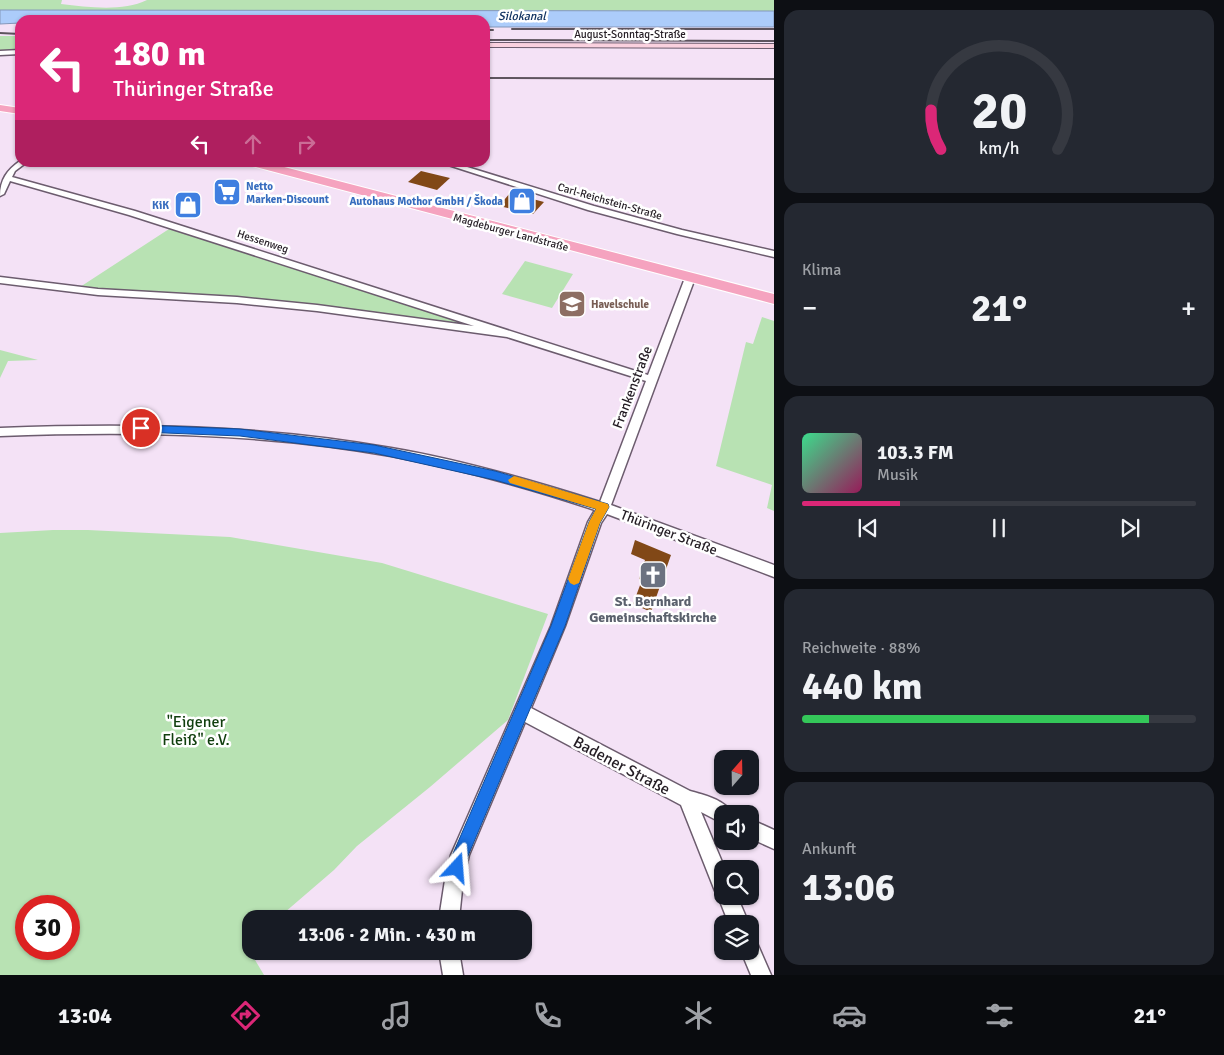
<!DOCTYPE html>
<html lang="de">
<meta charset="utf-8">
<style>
:root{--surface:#171b24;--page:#242831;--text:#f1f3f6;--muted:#9ea1a6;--line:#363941;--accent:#db2777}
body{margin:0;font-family:Signika,sans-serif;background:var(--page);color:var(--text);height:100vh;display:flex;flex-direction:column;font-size:19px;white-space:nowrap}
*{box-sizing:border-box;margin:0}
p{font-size:16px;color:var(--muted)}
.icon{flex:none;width:28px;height:28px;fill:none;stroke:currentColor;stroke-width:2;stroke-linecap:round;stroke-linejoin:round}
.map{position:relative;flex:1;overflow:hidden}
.sheet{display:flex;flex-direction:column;gap:10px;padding:10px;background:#0d0f14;width:450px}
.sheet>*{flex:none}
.banner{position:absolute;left:15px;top:15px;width:475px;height:152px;border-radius:15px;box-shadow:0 1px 4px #0004;background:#db2777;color:#fff;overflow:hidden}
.needle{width:32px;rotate:20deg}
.buttons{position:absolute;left:714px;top:750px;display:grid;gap:10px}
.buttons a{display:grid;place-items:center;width:45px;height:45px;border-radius:10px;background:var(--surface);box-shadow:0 1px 4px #0004;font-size:25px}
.speed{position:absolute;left:15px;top:895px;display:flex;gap:10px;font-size:25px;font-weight:700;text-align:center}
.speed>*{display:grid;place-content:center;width:65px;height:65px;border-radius:50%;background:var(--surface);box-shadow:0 1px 4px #0004;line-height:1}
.speed .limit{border:8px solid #d22;background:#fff;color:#111}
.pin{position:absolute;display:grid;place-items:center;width:42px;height:42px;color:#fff;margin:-21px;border:2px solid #fff;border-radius:50%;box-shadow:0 1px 5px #0007}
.me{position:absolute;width:55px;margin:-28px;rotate:19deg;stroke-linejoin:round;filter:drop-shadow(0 0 4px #0008)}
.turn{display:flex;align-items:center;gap:18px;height:105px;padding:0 15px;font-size:22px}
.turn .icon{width:65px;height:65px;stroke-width:2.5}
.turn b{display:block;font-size:35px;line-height:42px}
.lanes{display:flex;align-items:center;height:48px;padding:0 15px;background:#0003;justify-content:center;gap:25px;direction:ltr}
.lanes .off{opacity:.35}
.big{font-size:38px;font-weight:700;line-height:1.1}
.sheet .tile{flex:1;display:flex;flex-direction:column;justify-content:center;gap:8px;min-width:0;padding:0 18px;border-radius:15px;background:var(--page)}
.sheet .dial{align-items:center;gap:0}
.dial svg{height:130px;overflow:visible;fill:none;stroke:var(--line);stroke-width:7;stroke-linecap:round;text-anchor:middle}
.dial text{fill:var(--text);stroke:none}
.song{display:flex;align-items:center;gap:15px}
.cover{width:60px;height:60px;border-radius:8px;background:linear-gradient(135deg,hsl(150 70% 55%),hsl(330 70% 35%))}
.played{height:5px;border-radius:2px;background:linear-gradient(90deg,var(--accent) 25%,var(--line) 25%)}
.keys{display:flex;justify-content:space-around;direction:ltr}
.heat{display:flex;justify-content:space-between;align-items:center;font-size:28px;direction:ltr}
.charge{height:8px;border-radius:4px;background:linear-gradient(90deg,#34c759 88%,var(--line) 0)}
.trip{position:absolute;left:242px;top:910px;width:290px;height:50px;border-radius:15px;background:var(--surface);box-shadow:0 1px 4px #0004;font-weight:700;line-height:50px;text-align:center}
.tabs{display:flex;height:80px;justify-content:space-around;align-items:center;background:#090b0e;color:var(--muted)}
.tabs .icon{width:35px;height:35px}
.tabs .current{color:var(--accent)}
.tabs b{font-size:22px;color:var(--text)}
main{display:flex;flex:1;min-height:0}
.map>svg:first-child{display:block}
.green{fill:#b8e2b3;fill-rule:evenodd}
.water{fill:#acccfa;stroke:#8397ba}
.building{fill:#814817}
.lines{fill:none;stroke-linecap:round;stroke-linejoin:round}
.street-casing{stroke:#6c5c6e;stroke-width:3}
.secondary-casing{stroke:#6c5c6e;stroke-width:2}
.primary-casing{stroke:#fff;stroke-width:2}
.street{fill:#fff;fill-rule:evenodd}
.secondary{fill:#fad1df;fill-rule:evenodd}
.primary{fill:#f5a3bf;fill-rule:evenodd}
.rail{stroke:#5e545e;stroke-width:2}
.route{fill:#1a73e8;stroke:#114b97}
.slow{fill:#f59e0b}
.labels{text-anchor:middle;stroke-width:5;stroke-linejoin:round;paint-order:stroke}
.far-street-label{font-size:11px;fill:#231c23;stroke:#fff}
.far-shop-label{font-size:11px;font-weight:bold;fill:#366cbe;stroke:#fff;text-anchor:end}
.far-education-label{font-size:11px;font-weight:bold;fill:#785e54;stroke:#fff;text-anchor:start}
.far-water-label{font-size:12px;font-style:italic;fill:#0f3160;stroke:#fff}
.street-label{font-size:14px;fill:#231c23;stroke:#fff}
.worship-label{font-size:14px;font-weight:bold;fill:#5b616d;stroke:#fff}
.near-park-label{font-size:16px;fill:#103e0d;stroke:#fff}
.near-street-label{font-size:16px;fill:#231c23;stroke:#fff}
</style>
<main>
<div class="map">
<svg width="774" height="975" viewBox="0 0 774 975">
<rect width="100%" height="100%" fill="#f4e2f6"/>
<g class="green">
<path d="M0,0h62l-1,4c27,3 61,8 86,-4h627v11l-774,-1z"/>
<rect x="0" y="36" width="20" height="14"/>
<polygon points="169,229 463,321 461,326 397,316 99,290 80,287"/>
<polygon points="525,261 573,274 552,308 502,294"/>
<polygon points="762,317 774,321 774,511 767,508 772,485 716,466 746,342 753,344"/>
<polygon points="0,350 38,360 8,361 0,378"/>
<path d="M53,530h35l142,7 152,26 166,51 -40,106 -78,67 -73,59 -23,24 -57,49h-26v22l-5,4 18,30h-264v-442zM26,906h43v43h-43z"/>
</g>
<polygon class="water" points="0,10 774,11 774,27 485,27 485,20 20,20 20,23 0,24"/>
<g class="building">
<polygon points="421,171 450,178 437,190 408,182"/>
<polygon points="510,193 544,202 533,214 499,206"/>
<polygon points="635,540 671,555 651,612 633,604 642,580 639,579 645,560 631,554"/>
</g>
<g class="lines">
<g class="street-casing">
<g id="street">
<polygon points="20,50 20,54 0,55 0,51"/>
<path d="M20,161l7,1 -12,9 -3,6 123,34 513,164 37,-97 2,-2h6l2,2 -84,227 163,60v12l-167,-63 -6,9 -36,103 -34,82 159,83c14,4 36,9 42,23h-10v9l-21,-11 24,57h-3v27h15l12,28h-20l-11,-28 1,-4 -4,-1 -34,-86 -156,-83 -56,133 -6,25 -4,39h-20l6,-39 6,-25 100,-229 37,-104 7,-12c-66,-22 -134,-41 -204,-54 -129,-23 -260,-25 -391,-20v-8c131,-5 262,-3 391,20 71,12 140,32 209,54l46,-121 -139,-44 -190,-26 -80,-8 -139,-8 -98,-12v-6l98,12 139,8 80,8 157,21 -345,-111 -119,-34 -6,13 -4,2c0,-16 7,-26 20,-35z"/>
<polygon points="439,162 451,162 594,206 682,230 774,251 774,257 677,234 588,210"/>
<polygon points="750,819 774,830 774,849 750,838"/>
<polygon points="750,940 757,943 771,975 751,975 741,951 750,951"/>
<polygon points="439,951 459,951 463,975 443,975"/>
</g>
</g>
<g class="secondary-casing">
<polygon id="secondary" points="485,43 774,44 774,48 485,47"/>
</g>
<g class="primary-casing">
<g id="primary">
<polygon points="0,105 20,108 20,114 0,111"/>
<polygon points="243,162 265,162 774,294 774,304 245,164"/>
</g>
</g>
<use href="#street" class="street"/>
<use href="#secondary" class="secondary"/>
<use href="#primary" class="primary"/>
<g class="rail">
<polyline points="512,29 774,29"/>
<polyline points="485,30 493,30"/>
<polyline points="0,33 20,34"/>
<polyline points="485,40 774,41"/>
<polyline points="485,78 774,79"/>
</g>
</g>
<polygon class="route" points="141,425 240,429 374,445 495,471 608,504 609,507 600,523 565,626 468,856 463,874 457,876 451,874 448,868 452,856 551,626 589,522 596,509 495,480 374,453 240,436 141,432 136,428"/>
<polygon class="slow" points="514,476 608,504 609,507 600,523 579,583 574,585 570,583 568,579 589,522 596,509 510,483 508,480"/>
<defs>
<g id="supermarket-square" transform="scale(1.4375)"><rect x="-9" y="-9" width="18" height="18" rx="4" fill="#3f7fe0" stroke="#fff"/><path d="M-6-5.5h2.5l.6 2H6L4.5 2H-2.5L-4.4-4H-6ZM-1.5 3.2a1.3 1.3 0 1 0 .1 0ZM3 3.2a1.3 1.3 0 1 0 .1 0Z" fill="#fff"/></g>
<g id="shop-square" transform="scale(1.4375)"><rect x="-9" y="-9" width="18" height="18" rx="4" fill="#3f7fe0" stroke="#fff"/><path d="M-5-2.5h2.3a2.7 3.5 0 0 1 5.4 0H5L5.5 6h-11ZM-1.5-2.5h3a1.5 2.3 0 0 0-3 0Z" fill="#fff"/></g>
<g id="school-square" transform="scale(1.4375)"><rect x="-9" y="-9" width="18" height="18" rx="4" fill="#8d6e63" stroke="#fff"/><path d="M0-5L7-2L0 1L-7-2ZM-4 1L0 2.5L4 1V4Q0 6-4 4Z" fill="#fff"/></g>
<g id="church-square" transform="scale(1.4375)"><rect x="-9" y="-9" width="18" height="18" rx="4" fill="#6b7280" stroke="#fff"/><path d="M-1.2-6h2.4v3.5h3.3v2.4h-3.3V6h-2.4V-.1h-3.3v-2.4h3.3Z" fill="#fff"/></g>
</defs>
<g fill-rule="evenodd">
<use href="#supermarket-square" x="227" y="192"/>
<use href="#shop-square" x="522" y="201"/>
<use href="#shop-square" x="188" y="205"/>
<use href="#school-square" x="572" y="304"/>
<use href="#church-square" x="653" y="575"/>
</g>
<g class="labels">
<g class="far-street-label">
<text x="630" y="38">August-Sonntag-Straße</text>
<text transform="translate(610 201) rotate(16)" y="4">Carl-Reichstein-Straße</text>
<text transform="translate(511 232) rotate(15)" y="4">Magdeburger Landstraße</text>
<text transform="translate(263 241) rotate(18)" y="4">Hessenweg</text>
</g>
<g class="far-shop-label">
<text x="246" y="190" text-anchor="start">Netto<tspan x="246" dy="13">Marken-Discount</tspan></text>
<text x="503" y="205">Autohaus Mothor GmbH / Škoda</text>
<text x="169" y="209">KiK</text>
</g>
<g class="far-education-label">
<text x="591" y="308">Havelschule</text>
</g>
<g class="far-water-label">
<text x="522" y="20">Silokanal</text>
</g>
<g class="street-label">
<text transform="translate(632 387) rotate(-69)" y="5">Frankenstraße</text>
<text transform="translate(669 532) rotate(21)" y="5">Thüringer Straße</text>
</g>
<g class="worship-label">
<text x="653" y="606">St. Bernhard<tspan x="653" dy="16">Gemeinschaftskirche</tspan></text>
</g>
<g class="near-park-label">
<text x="196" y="727">"Eigener<tspan x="196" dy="18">Fleiß" e.V.</tspan></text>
</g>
<g class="near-street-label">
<text transform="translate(622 765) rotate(28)" y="6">Badener Straße</text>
</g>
</g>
</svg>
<div class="buttons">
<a><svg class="needle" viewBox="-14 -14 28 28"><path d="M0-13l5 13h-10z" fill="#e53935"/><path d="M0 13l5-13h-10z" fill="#9ea1a6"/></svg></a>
<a><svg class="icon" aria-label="sound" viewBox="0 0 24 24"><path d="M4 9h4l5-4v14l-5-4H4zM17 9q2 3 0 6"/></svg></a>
<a><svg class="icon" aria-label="search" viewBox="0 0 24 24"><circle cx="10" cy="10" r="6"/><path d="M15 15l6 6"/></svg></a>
<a><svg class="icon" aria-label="layers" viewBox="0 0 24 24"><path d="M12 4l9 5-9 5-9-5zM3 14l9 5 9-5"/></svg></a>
</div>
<div class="speed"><div class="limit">30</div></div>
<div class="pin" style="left:141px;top:428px;background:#d93025"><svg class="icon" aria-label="arrive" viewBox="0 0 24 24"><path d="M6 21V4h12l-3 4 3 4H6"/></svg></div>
<svg class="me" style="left:457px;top:868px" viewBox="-20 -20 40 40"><path d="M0-17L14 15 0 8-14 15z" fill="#1a73e8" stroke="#fff" stroke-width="4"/></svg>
<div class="trip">13:06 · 2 Min. · 430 m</div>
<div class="banner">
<div class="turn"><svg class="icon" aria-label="left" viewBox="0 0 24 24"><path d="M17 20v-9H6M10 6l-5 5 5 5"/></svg><div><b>180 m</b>Thüringer Straße</div></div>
<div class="lanes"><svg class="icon" aria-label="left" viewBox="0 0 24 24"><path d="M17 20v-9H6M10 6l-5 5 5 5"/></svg><svg class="icon off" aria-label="ahead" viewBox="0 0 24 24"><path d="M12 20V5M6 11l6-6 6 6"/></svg><svg class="icon off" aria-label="right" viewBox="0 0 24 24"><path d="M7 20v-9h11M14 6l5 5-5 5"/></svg></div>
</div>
</div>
<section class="sheet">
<div class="tile dial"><svg viewBox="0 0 100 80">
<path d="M14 69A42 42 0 1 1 86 69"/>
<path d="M14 69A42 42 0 0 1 8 45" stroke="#db2777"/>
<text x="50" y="56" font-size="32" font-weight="700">20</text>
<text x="50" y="72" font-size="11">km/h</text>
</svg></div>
<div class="tile"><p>Klima</p>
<div class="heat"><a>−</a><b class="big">21°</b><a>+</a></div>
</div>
<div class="tile">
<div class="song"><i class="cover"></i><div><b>103.3 FM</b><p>Musik</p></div></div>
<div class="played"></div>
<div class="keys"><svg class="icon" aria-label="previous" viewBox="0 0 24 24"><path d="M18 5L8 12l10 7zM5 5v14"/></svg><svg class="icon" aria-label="pause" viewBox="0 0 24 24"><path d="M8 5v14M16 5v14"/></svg><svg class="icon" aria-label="next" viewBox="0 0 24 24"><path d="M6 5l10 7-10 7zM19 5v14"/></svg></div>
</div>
<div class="tile"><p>Reichweite · 88%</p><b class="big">440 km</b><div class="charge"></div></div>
<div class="tile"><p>Ankunft</p><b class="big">13:06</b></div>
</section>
</main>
<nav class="tabs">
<b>13:04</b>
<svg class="icon current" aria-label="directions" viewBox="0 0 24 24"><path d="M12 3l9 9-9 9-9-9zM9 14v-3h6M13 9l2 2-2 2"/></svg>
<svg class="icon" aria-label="music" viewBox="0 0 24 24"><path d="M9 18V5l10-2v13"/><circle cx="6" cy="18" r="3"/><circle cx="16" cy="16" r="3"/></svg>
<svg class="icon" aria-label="phone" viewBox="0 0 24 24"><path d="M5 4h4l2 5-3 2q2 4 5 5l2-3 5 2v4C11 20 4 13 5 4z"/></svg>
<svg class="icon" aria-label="climate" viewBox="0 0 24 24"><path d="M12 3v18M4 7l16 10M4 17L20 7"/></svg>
<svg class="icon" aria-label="car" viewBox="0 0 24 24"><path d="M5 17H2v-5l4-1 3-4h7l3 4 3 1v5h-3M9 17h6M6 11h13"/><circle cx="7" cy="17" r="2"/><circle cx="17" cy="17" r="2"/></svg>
<svg class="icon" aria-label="filters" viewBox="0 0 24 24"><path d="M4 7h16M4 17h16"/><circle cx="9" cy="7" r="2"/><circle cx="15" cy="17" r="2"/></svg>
<b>21°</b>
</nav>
